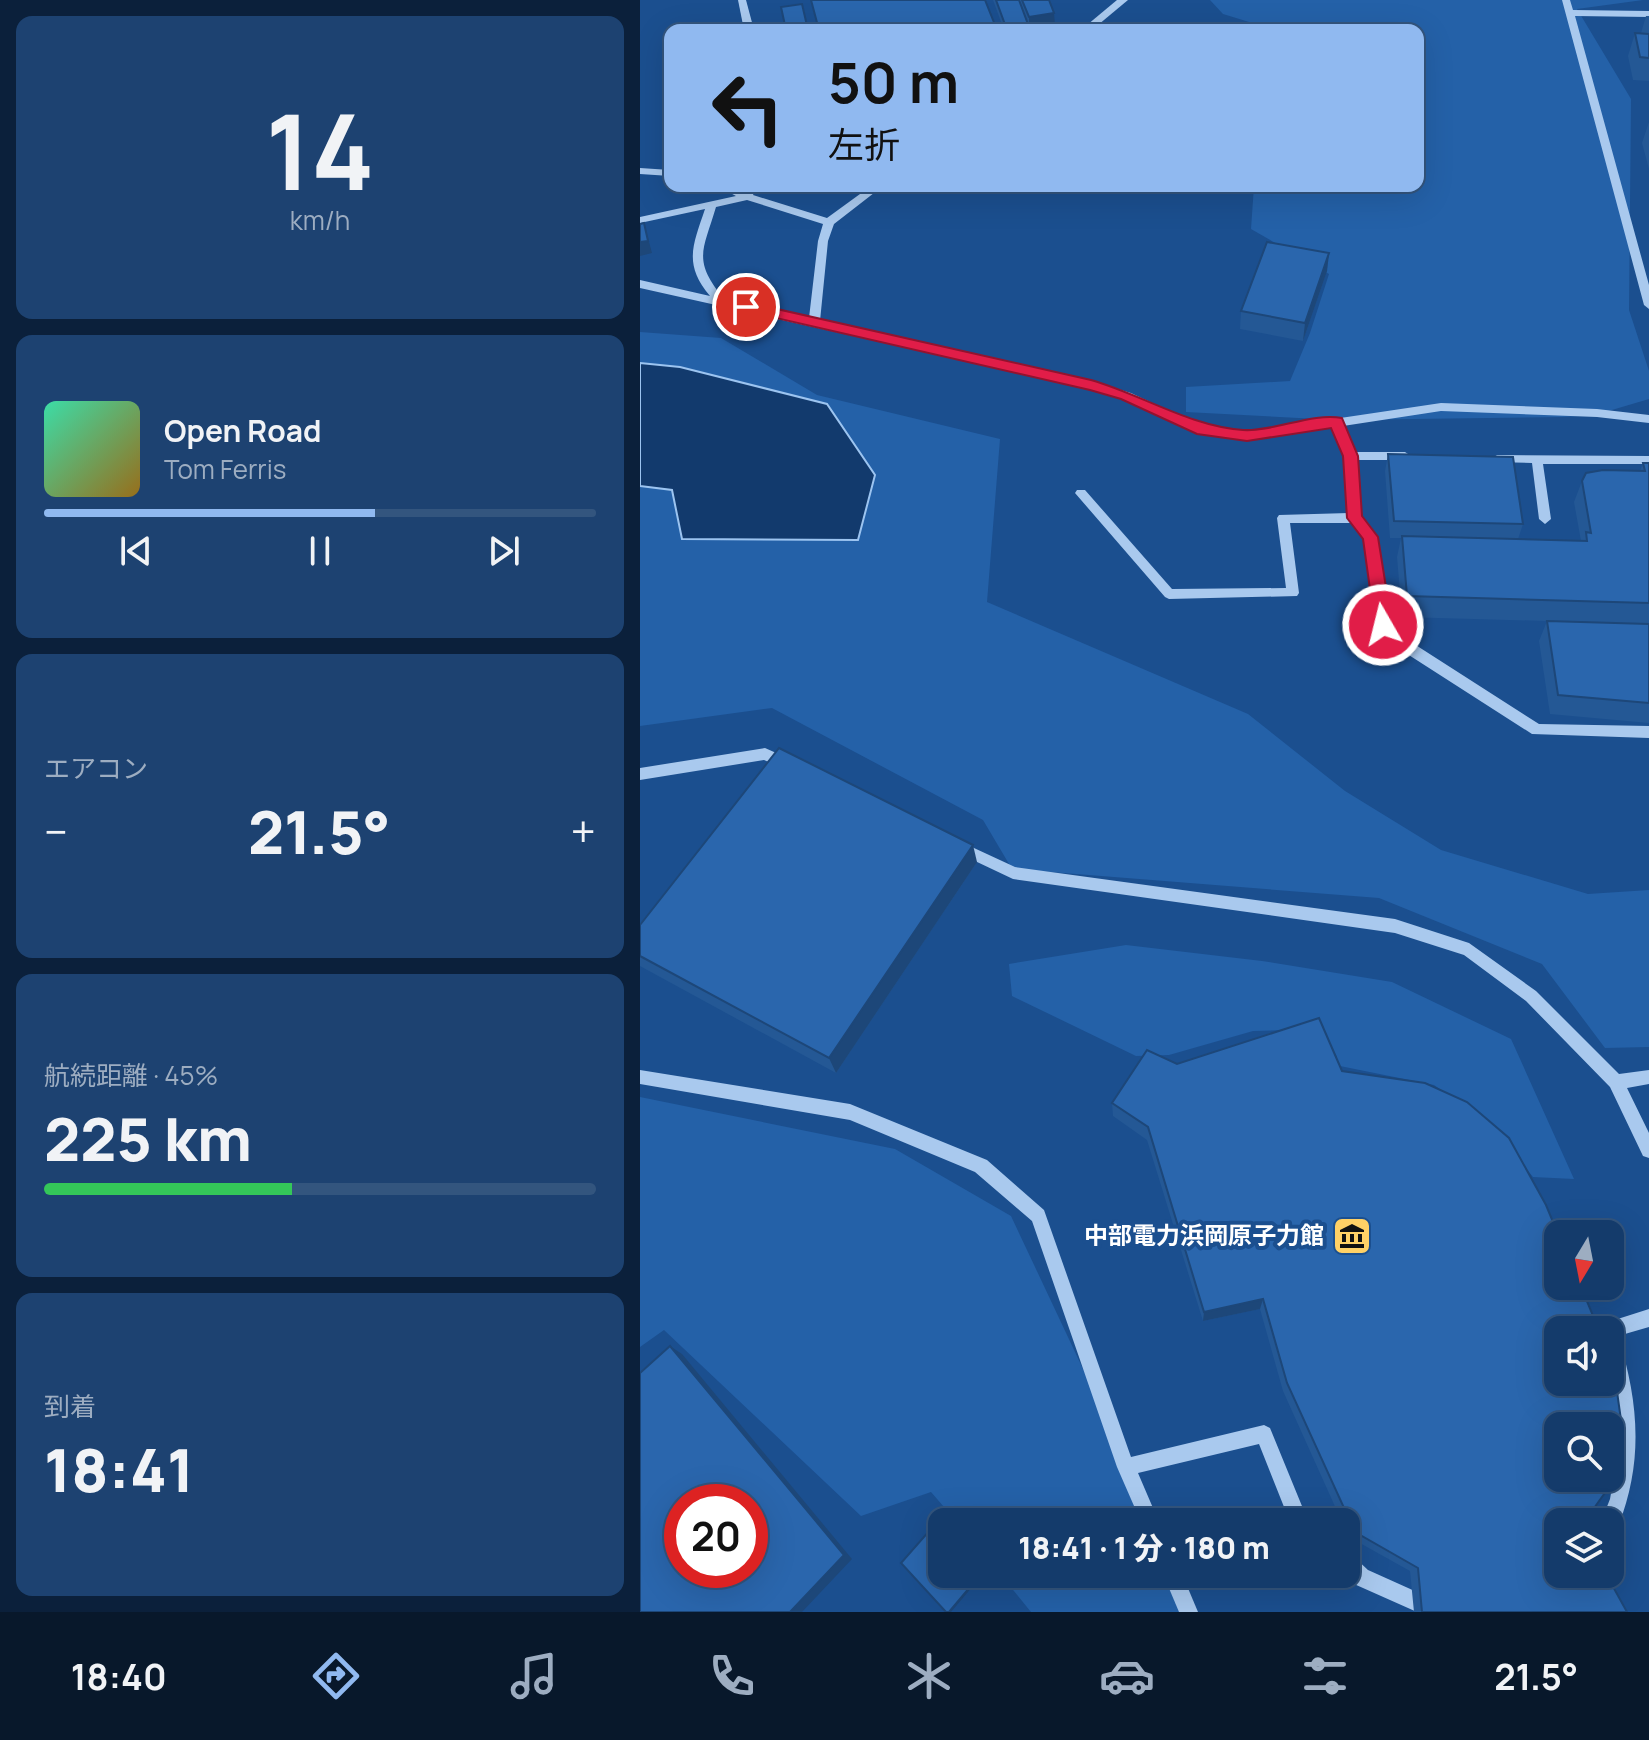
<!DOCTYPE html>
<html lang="ja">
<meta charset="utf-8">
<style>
:root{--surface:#143b6b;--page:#1d4271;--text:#f1f3f6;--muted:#9dadc1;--line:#33557e;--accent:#90b9f0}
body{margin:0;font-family:Manrope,"Noto Sans JP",sans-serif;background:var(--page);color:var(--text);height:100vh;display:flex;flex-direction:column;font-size:30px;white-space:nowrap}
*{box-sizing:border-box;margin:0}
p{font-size:26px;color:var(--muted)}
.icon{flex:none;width:44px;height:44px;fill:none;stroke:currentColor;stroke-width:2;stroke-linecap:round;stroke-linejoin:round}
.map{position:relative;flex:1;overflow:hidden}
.panel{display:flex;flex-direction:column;gap:16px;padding:16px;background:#0b203b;width:640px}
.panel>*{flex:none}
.hud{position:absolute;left:24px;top:24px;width:760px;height:168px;border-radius:16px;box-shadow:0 8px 32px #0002,0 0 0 2px var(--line);background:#90b9f0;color:#111;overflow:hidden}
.needle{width:52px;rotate:190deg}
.tools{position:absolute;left:904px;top:1220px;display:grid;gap:16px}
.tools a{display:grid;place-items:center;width:80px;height:80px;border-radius:16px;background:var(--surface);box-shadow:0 8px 32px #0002,0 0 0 2px var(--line);font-size:40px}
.speed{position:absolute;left:24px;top:1484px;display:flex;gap:16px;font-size:40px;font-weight:700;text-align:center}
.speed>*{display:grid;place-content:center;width:104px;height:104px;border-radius:50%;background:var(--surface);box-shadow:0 8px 32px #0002,0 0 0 2px var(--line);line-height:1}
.speed .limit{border:12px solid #d22;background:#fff;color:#111}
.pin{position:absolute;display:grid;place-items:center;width:68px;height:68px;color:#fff;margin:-34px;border:4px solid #fff;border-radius:50%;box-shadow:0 2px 8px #0007}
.me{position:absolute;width:88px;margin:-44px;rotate:352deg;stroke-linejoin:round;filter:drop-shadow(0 0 6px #0008)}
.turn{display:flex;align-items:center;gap:28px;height:168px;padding:0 32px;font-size:36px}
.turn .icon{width:104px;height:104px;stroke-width:2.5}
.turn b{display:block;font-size:56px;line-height:68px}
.big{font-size:60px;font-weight:800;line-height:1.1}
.panel .tile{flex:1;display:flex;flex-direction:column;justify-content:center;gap:12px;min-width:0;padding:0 28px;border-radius:16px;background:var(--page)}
.panel .dial{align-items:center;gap:0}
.dial b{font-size:104px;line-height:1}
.song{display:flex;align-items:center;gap:24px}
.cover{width:96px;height:96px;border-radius:12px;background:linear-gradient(135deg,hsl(160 70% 55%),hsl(40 70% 35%))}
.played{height:8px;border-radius:4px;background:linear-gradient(90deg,var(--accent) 60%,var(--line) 60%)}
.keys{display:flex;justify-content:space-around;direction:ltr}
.heat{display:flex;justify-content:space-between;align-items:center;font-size:44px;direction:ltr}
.charge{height:12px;border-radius:6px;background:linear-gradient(90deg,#34c759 45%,var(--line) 0)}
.trip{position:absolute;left:288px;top:1508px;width:432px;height:80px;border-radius:16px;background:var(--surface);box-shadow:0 8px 32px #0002,0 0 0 2px var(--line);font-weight:800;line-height:80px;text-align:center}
.tabs{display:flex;height:128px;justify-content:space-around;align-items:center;background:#08182b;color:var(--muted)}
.tabs .icon{width:56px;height:56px}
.tabs .on{color:var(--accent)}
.tabs b{font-size:36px;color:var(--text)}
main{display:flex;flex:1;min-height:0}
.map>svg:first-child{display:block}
.green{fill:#2461a8}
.water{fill:#123a6d;stroke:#9cc4f0;stroke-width:2}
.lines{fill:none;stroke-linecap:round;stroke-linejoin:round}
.minor{fill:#a9c9ee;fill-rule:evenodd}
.wall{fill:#245895}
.shaded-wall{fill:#1d4779}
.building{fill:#2a66ad;stroke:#1d4779;stroke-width:2;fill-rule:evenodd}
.route{fill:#e11d48;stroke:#92132f;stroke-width:2}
.labels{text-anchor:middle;stroke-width:8;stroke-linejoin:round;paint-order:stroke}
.poi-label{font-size:24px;font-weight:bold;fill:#fff;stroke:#1b4f8f;text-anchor:end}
</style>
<main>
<section class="panel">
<div class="tile dial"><b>14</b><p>km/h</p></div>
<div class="tile">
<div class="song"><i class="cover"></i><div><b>Open Road</b><p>Tom Ferris</p></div></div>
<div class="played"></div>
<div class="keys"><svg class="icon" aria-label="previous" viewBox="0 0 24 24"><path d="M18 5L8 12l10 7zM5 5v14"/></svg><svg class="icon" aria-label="pause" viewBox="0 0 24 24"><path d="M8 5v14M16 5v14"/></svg><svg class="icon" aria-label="next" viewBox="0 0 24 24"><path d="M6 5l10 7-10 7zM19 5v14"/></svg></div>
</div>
<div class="tile"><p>エアコン</p>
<div class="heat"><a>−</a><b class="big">21.5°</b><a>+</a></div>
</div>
<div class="tile"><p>航続距離 · 45%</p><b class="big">225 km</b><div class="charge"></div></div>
<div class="tile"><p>到着</p><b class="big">18:41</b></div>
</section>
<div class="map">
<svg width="1009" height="1612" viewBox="0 0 1009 1612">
<rect width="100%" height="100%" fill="#1b4f8f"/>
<g class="green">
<polygon points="570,0 1003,0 937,9 991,99 989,310 1009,371 1009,399 955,415 922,417 697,420 546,412 546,387 650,381 670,333 689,274 611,229 614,186 778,186 778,30 635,30 583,14"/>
<polygon points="0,332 81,338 177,395 360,439 347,602 608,714 705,791 801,850 948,894 1009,890 1009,1047 965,1048 902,964 739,898 372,869 343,820 132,708 0,726"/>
<polygon points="486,945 622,961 752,982 871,1039 934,1179 893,1177 852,1126 794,1085 695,1065 697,1057 682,1029 613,1031 529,1055 496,1056 372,996 369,964"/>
<polygon points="0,1097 255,1149 371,1216 515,1522 317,1522 291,1492 221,1516 24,1330 0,1347"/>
<polygon points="360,1574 539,1574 557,1612 391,1612"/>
</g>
<polygon class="water" points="0,363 40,367 187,404 235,475 218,540 42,539 32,490 0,486"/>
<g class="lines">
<g class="minor">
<polygon points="98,0 106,0 114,30 104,30"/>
<polygon points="477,0 488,0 452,30 441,30"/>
<polygon points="922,0 930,0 933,10 1009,11 1009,17 935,16 1009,285 1009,309 1004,305"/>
<polygon points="0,168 30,170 30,176 0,174"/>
<path d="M77,186h14l13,6 3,-6h10l-4,9 74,23 44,-32h12l-49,38 -6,17 -8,80 271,60 40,12 68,32 48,7 194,-29 156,6 52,6v8l-52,-6 -156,-6 -98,15 11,26h51l6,4 -6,4h-49l5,57 15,20 13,86 22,19 128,82 110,2v12l-117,-4 -131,-84 -24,-25 -13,-87 -12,-15h-62l9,70 -2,3 -128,3 -4,-2 -90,-104 2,-3h8l87,99 114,-1 -9,-70 2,-3 70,-2 -5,-57 -12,-29 -85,13 -50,-7 -74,-34 -33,-10 -450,-101v-8l70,16c-27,-32 -17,-51 -5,-87l-65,14v-6l96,-21zM107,200l76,24 -5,17 -9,77 -85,-19c-32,-39 -21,-48 -8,-92z"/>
<polygon points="857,455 1009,456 1009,464 903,464 911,519 905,524 899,519 892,463 853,462 851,459"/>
<polygon points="125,748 152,760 154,764 152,768 147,770 124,760 0,780 0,768"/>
<polygon points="321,842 375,867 755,919 829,943 896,991 979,1074 1009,1070 1009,1084 987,1088 1009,1133 1009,1158 1003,1156 970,1087 886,1001 824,955 755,933 373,879 316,852 314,848 316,844"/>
<polygon points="0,1070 210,1104 347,1160 404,1210 491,1457 624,1425 630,1428 664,1511 671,1522 650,1522 619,1444 498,1473 519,1522 501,1522 477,1467 392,1221 335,1172 210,1120 0,1084"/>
<path d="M1009,1309v18l-31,9c21,66 26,127 -1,193l-7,2v-9h-9l9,-23 8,-45 -2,-46 -6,-36v-42h-11l3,-6z"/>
<polygon points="706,1554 713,1556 728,1570 797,1601 799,1608 798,1612 777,1612 714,1584 704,1574 706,1574"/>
<polygon points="523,1574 542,1574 558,1612 539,1612"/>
</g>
</g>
<g class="wall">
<polygon points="353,0 409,0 415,26 390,30 364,30"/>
<polygon points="1006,16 1009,16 1009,81 993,80 988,56 995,33 1001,33"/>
<polygon points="1009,122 1009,169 1002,143"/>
<polygon points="689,253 687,271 663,341 600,329 601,311"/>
<polygon points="748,454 883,524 878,539 941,541 934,502 942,481 1000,471 1003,463 1009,463 1009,723 910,714 899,641 907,621 762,617 757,557 761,538 750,538 745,471"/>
<polygon points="337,862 196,1073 0,966 0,925"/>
<polygon points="537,1064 702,1071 918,1286 946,1293 944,1293 918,1522 987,1612 774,1612 770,1571 709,1537 706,1530 706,1522 702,1522 643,1391 620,1309 563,1321 507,1140 473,1116 472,1103"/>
</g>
<g class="shaded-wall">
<polygon points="414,13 415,26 390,30 370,30 389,27 389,17"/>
<polygon points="4,223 12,253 0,256 0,242"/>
<polygon points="689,253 687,271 663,341 665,323"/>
<polygon points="333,845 337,862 196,1073 189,1058"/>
<polygon points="945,1286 953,1286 946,1293 930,1297 941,1287"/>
<polygon points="623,1299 620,1309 563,1321 564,1312"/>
<polygon points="30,1346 42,1354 212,1559 162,1612 150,1612"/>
<polygon points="331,1574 338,1580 311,1612 309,1612"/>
</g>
<g class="building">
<polygon points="171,0 345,0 357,30 179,30"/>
<polygon points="356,0 379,0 389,27 367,30"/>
<polygon points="382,0 409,0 414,13 389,17"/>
<polygon points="162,4 168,30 146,30 141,7"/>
<polygon points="995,33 1009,34 1009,58 1000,57"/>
<polygon points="4,223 8,241 0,242 0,224"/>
<polygon points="627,242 689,253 665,323 601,311"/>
<polygon points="748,454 873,457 883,524 754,521"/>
<polygon points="1003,463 1009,463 1009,603 767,596 762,536 947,541 946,532 951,533 942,481 946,473 963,470 1005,471"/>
<polygon points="907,621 1009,624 1009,703 918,695"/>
<polygon points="139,748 333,845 189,1058 0,956 0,925"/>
<path d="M679,1018l23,53 83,12 42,19 42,36 37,67 12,29v52h27l-4,1 18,43h-41v52h52v-27l3,8 8,57 -9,63 -28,39h-26v52h48l21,38h-205l-4,-44 -63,-36 -68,-149 -24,-84 -59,13 -56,-185 -36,-24 35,-53 30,14zM918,1426h52v52h-52z"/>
<path d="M30,1346l174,209 -54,57h-150v-239zM42,1502h68v68h-68z"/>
<polygon points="290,1530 302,1544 302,1574 331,1574 336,1580 309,1612 306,1612 261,1563"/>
</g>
<path class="route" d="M106,302l345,78c52,15 98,46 152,50 30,2 70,-18 99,-12l16,38 4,60 16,21 14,88 -9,7 -8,-7 -12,-86 -16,-21 -4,-62 -12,-28 -84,13 -50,-7 -76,-35 -31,-9 -349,-80 -2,-3z"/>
<defs>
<g id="museum-square" transform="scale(2)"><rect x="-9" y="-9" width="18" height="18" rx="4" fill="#ffd166" stroke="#1b4f8f"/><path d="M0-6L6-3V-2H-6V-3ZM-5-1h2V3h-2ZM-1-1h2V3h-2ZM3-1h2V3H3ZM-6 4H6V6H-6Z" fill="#111"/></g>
</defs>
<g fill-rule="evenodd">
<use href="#museum-square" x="712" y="1236"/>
</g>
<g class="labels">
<g class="poi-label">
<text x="684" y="1244">中部電力浜岡原子力館</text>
</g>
</g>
</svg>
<div class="tools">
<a><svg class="needle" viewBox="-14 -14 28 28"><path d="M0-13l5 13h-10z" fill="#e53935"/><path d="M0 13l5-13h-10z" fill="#9dadc1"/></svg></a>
<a><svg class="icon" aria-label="sound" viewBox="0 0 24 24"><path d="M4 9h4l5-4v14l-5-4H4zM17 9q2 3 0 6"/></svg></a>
<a><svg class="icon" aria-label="search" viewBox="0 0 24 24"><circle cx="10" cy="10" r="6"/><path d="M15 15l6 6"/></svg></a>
<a><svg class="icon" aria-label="layers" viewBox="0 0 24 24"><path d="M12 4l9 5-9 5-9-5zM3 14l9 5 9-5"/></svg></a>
</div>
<div class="speed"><div class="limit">20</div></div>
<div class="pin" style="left:106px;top:307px;background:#d93025"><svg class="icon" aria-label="arrive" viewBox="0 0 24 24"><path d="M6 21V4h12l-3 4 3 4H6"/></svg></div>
<svg class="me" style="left:743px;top:625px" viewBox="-20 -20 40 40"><circle r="17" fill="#e11d48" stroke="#fff" stroke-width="3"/><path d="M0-11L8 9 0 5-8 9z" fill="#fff"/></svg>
<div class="trip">18:41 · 1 分 · 180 m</div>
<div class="hud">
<div class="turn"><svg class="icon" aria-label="left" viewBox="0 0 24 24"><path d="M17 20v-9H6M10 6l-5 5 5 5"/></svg><div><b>50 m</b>左折</div></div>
</div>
</div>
</main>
<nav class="tabs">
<b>18:40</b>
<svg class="icon on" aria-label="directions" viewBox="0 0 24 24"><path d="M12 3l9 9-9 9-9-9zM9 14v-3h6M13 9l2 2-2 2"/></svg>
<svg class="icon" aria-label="music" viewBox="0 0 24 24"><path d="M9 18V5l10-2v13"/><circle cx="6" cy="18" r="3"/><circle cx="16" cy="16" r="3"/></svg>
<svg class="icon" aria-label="phone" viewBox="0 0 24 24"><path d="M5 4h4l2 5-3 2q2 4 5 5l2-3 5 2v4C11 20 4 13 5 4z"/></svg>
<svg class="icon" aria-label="climate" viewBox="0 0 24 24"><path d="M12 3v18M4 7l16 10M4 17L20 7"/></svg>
<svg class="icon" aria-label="car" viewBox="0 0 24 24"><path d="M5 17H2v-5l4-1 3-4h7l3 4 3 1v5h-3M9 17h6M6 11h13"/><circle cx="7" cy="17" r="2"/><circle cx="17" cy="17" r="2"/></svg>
<svg class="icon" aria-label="filters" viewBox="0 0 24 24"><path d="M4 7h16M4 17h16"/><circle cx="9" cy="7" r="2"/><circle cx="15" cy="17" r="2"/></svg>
<b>21.5°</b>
</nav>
